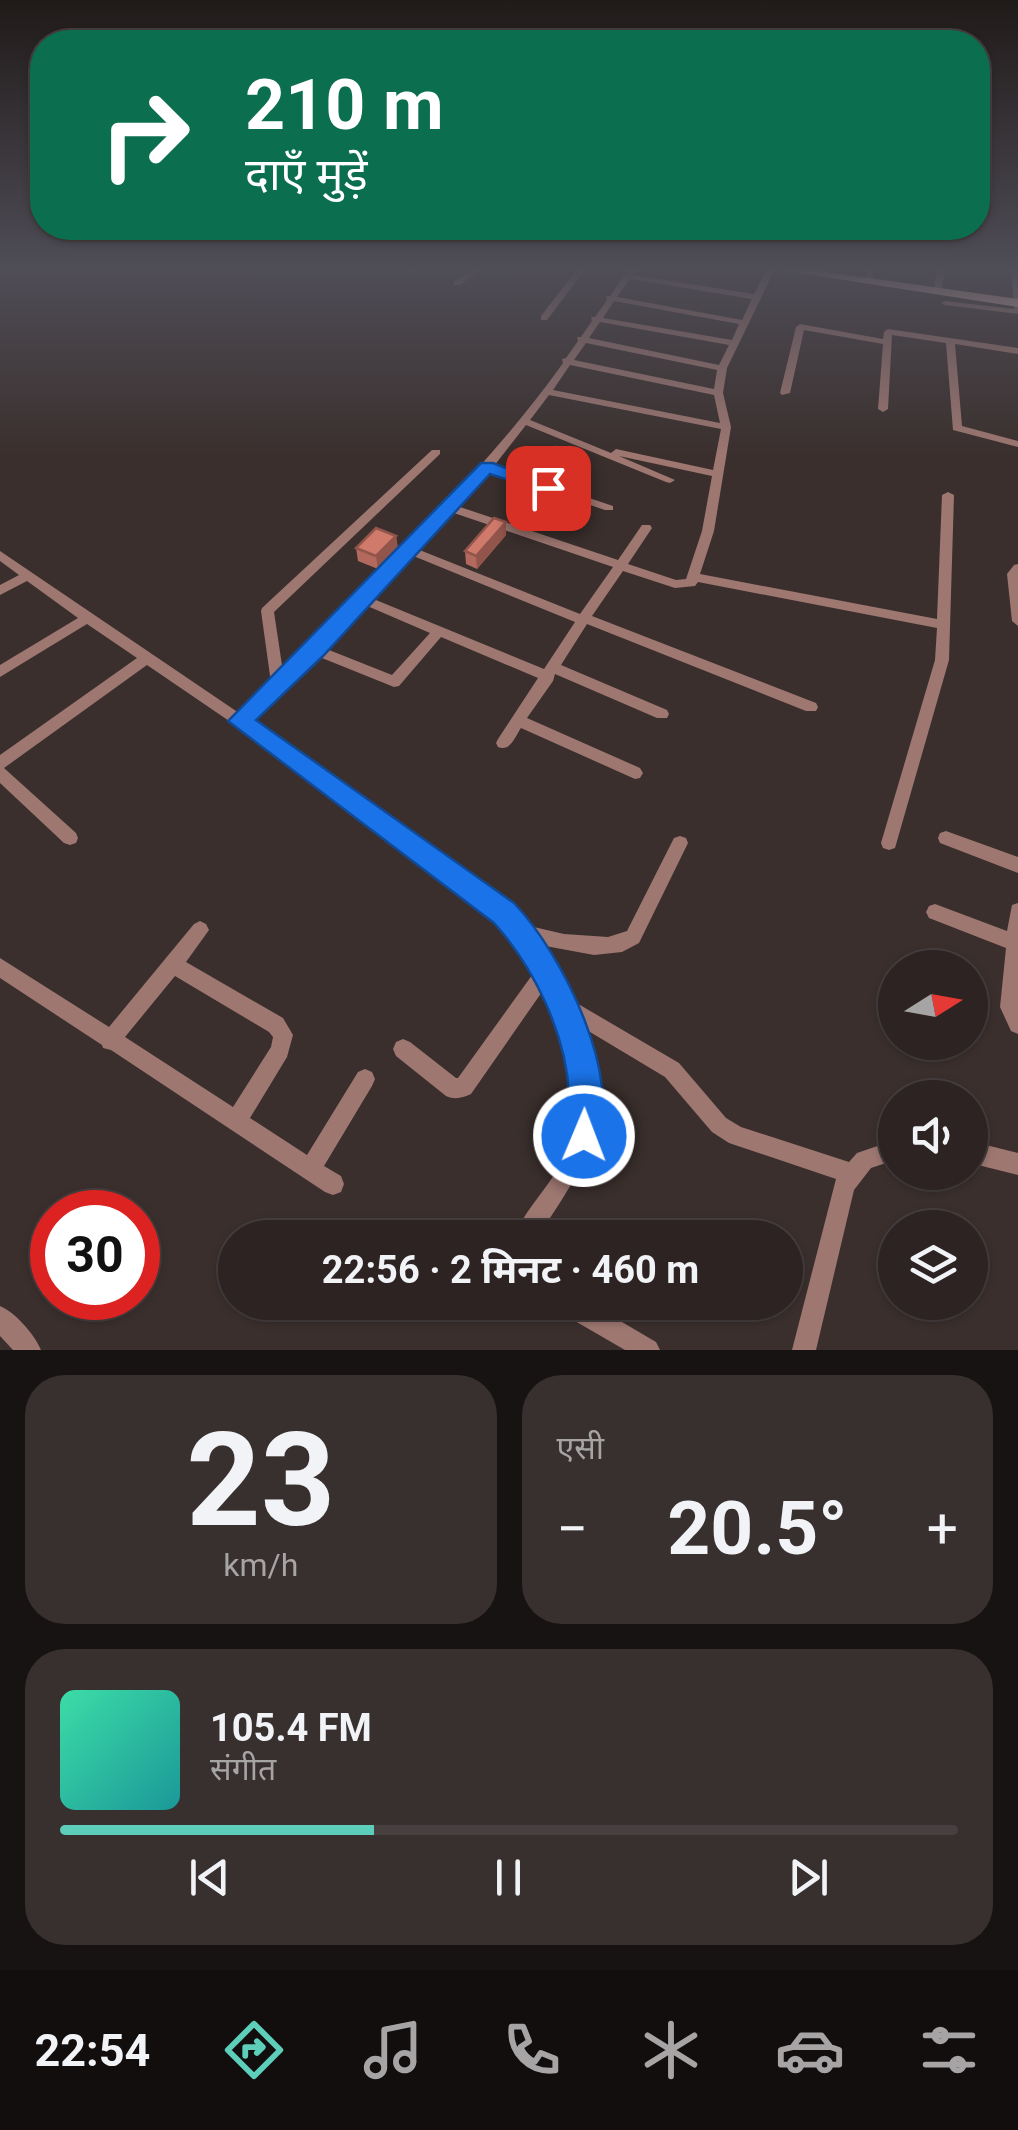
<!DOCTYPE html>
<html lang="hi">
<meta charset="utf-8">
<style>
:root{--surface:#2c2322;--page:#382f2f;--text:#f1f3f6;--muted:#a6a4a5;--line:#484040;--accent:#5cceba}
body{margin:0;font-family:Roboto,"Noto Sans Devanagari",sans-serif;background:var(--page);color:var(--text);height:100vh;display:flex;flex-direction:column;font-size:38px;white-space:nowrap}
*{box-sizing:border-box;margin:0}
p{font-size:32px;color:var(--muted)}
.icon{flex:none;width:55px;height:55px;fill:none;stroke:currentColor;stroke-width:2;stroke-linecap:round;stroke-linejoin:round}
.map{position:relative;height:1350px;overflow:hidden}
.drawer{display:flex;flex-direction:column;gap:25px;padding:25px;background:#181313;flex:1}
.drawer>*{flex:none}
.guide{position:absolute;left:30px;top:30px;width:960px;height:210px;border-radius:40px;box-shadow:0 2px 8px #0004,0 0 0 2px var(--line);background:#0b6e4f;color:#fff;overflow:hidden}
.needle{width:65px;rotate:79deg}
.fabs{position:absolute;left:878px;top:950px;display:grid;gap:20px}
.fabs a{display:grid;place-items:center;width:110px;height:110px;border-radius:50%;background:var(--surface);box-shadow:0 2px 8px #0004,0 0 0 2px var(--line);font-size:50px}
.speed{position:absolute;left:30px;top:1190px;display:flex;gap:20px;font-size:50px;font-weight:700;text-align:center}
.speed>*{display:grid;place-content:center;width:130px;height:130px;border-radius:50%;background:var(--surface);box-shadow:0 2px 8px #0004,0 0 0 2px var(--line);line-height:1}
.speed .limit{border:15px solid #d22;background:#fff;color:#111}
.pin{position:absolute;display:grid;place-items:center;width:85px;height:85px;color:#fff;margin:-42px;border-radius:20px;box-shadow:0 5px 15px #0006}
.me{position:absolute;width:110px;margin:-55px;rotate:1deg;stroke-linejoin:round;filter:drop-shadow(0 0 8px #0008)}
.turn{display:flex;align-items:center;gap:35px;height:210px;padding:0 50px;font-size:45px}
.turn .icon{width:130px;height:130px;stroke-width:2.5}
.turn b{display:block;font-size:70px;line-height:85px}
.big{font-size:75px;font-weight:700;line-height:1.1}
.drawer .widget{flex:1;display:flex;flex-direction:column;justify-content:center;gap:15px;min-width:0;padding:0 35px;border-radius:40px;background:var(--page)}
.drawer .dial{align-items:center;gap:0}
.dial b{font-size:130px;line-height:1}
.song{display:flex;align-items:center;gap:30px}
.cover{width:120px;height:120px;border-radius:15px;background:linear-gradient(135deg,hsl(160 70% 55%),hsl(180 70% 35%))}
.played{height:10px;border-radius:5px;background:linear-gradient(90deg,var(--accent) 35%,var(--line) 35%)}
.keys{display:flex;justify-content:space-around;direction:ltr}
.heat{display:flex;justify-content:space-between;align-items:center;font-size:55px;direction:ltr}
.drawer .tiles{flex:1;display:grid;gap:25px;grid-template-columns:1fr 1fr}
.widget:last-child{grid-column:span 2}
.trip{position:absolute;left:218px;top:1220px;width:585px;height:100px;border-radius:50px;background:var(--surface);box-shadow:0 2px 8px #0004,0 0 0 2px var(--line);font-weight:700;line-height:100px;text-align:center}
.menu{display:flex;height:160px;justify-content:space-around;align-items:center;background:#120e0e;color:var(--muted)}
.menu .icon{width:70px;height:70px}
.menu .active{color:var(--accent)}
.menu b{font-size:45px;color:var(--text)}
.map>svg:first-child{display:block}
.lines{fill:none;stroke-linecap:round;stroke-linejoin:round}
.street{fill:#9e7771;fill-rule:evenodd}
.primary{fill:#f5c5bd;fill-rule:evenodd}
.wall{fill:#b3695d}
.shaded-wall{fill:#92554c}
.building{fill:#d07a6c;stroke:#92554c;stroke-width:2.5}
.route{fill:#1a73e8;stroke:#114b97;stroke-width:2.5}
</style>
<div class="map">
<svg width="1018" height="1350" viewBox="0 0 1018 1350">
<rect width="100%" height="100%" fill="#3a2f2d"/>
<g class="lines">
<g class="street">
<polygon points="0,267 8,267 0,271"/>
<polygon points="413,267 423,267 414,273 408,273 408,269"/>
<polygon points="476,267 486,267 460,285 454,285 454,281"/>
<polygon points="579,267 587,267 547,320 541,320 541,316"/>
<path d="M630,267h8l-5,8 121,19 14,-27h8l-49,101 -4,25 8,34 -17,104 -14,43 237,45 5,-124 6,-3 6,3 -5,165 -54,188 -6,2 -6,-2 -2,-5 54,-183 2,-32 -239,-46 -3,4 -20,2 -52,-17 -31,45 224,87 2,4 -2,4h-10l-219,-87 -26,41 106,45 2,4 -2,4h-10l-102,-44 -2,7 -26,37 113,50 3,5 -3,5 -5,1 -114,-51c-6,9 -11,24 -23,19l-2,-4 2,-4 40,-61 -97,-41 -42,49 -5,1 -77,-31 -67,64 260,187 15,18 39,9 44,3 19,-6 47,-93 6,-2 6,2 2,5 -49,100 -17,9 -28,3 -54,-10 28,53 111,65 47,55 15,9 108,35 8,-9 38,-13v20l-24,8 -17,22 -38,160h-24l44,-171 -107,-36 -17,-11 -47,-55 -85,-51c35,100 11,129 -43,212h-24c10,-24 29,-44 43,-66 37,-59 18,-119 -8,-178l-4,-5 -73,105c-9,4 -16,6 -25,2l-50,-40 -3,-7 3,-7 7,-3 7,3 46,36h2l77,-107 -20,-31 -17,-21 -263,-194 -88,-60 -143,103 72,65 2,5 -2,5 -6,2 -6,-2 -64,-60v-28l137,-97 -50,-34 -87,53v-12l78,-47 -51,-37 -27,14v-10l19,-10 -19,-14v-10l239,162 32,-30 -10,-72 1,-3 170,-158h8v4l-166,158 9,60 118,-121 1,-5 5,-1c55,-58 109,-116 156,-182l-1,-4 4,-1 12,-17 -1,-4h4l11,-16 -1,-4h4l12,-17 -1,-4h4zM630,279l122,20 -10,21 -125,-23zM614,301l125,23 -7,16 -129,-22zM600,322l129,23 -10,20 -130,-27zM586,343l131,27 -3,19 -140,-29zM570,365l144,30 6,28 -167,-33zM549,395l172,34 -8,41 -97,-21 -5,4 -81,-33zM526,425l140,57 4,1 5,-3 -56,-24 93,20 -10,55 -16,48 -10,1 -48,-16 24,-36 -2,-3h-8l-24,35 -161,-54 32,-35 116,39h8v-4l-119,-40zM451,512l162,55 -33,47 -163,-65zM411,555l164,67 -31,47 -173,-71zM365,605l65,28 -38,42 -68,-27z"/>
<polygon points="868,267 876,267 873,279 869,281 865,279"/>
<polygon points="937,267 945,267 942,289 938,291 934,289"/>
<polygon points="1011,267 1018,267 1018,314 945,305 941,303 945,301 1014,309"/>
<polygon points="800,324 883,339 884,332 888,329 1018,348 1018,354 955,344 962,426 1018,441 1018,447 953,430 946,343 892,335 888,409 883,412 878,409 883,344 804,330 790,393 782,395 780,393 796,327"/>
<polygon points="1018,564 1018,626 1012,621 1007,574 1014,565"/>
<polygon points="946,831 1018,857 1018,873 940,843 938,838 940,833"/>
<polygon points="1018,903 1018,1034 1011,1031 1000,1007 1006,948 929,918 926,912 929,906 935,904 1007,931 1012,905"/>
<path d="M200,921l6,3 3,6 -23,32 97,56 10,17 -6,22 -37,61 57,37 51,-83 7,-3 7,3 3,7 -3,7 -48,80 17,10 3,8 -3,8 -8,3 -8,-3 -214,-142 -8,-2 -1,-3 -102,-67v-20l109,69 85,-103zM175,976l94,56 4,5 -2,10 -38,60 -108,-70z"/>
<polygon points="970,1141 1018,1153 1018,1175 970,1163"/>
<polygon points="553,1302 588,1302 656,1342 660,1350 625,1350 556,1310"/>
<path d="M0,1306c16,7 34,28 41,44h-28l-13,-14z"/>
</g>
<polygon class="primary" points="761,267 791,267 1018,299 1018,307"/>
</g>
<g class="wall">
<polygon points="569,451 568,464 552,481 539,477 540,464"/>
<polygon points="531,500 558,500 545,517 531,513"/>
<polygon points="506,535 477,569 466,564 465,551"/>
<polygon points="396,536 398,549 378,569 358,561 356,548"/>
</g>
<g class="shaded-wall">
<polygon points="569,451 568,464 552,481 553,468"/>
<polygon points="559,487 558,500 545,517 545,504"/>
<polygon points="506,522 506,535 477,569 476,556"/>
<polygon points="396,536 398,549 378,569 376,556"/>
</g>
<g class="building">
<polygon points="556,447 569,451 553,468 540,464"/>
<polygon points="545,483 559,487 545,504 531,500"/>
<polygon points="494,518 506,522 476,556 465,551"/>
<polygon points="376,528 396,536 376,556 356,548"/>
</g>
<linearGradient id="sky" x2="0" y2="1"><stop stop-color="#201a19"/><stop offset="0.59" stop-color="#4f4d57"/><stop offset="1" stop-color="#4f4d57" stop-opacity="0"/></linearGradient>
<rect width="1018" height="456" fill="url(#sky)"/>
<path class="route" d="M481,463h12l64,25 -9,5 -58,-19 -167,182 -67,64 258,183c48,50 111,176 82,245l-12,5 -12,-5c-8,-18 -2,-35 -3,-54 -3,-60 -35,-127 -75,-171l-266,-202z"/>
</svg>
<div class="fabs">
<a><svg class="needle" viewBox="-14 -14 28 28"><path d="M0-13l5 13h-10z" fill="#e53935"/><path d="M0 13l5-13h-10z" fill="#a6a4a5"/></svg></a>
<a><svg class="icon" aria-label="sound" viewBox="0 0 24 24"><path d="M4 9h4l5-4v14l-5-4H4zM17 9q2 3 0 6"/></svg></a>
<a><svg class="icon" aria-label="layers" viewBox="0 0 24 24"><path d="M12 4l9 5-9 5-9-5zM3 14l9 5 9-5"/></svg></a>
</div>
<div class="speed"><div class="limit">30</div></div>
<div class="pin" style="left:548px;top:488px;background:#d93025"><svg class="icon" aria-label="arrive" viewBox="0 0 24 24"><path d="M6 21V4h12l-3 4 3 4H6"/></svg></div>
<svg class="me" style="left:584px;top:1136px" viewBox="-20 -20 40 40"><circle r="17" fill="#1a73e8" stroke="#fff" stroke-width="3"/><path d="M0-11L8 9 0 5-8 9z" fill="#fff"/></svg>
<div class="trip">22:56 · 2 मिनट · 460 m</div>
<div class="guide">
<div class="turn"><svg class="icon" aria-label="right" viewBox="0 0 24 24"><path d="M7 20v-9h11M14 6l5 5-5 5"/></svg><div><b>210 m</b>दाएँ मुड़ें</div></div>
</div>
</div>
<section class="drawer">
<div class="tiles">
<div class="widget dial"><b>23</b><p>km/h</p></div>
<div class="widget"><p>एसी</p>
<div class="heat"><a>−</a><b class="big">20.5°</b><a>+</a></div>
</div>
<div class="widget">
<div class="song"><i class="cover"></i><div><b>105.4 FM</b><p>संगीत</p></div></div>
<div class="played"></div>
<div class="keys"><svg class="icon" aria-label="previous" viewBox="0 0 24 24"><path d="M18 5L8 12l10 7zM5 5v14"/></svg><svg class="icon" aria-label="pause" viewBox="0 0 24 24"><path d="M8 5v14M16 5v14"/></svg><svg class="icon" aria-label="next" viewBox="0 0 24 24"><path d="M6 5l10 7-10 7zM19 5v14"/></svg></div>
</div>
</div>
</section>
<nav class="menu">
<b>22:54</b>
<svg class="icon active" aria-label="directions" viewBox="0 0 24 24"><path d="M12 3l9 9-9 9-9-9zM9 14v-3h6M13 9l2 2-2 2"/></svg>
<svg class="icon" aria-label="music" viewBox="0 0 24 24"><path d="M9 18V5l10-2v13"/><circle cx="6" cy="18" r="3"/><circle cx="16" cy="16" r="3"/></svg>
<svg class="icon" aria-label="phone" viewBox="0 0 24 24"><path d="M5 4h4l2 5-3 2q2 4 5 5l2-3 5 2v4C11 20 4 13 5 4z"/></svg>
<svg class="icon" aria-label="climate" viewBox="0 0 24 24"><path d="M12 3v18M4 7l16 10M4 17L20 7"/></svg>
<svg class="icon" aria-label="car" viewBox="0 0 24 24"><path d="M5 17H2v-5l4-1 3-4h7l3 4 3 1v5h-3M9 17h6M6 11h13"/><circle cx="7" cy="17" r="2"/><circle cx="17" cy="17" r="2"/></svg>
<svg class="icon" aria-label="filters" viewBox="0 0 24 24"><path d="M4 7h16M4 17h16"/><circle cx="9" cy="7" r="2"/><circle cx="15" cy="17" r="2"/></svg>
</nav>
